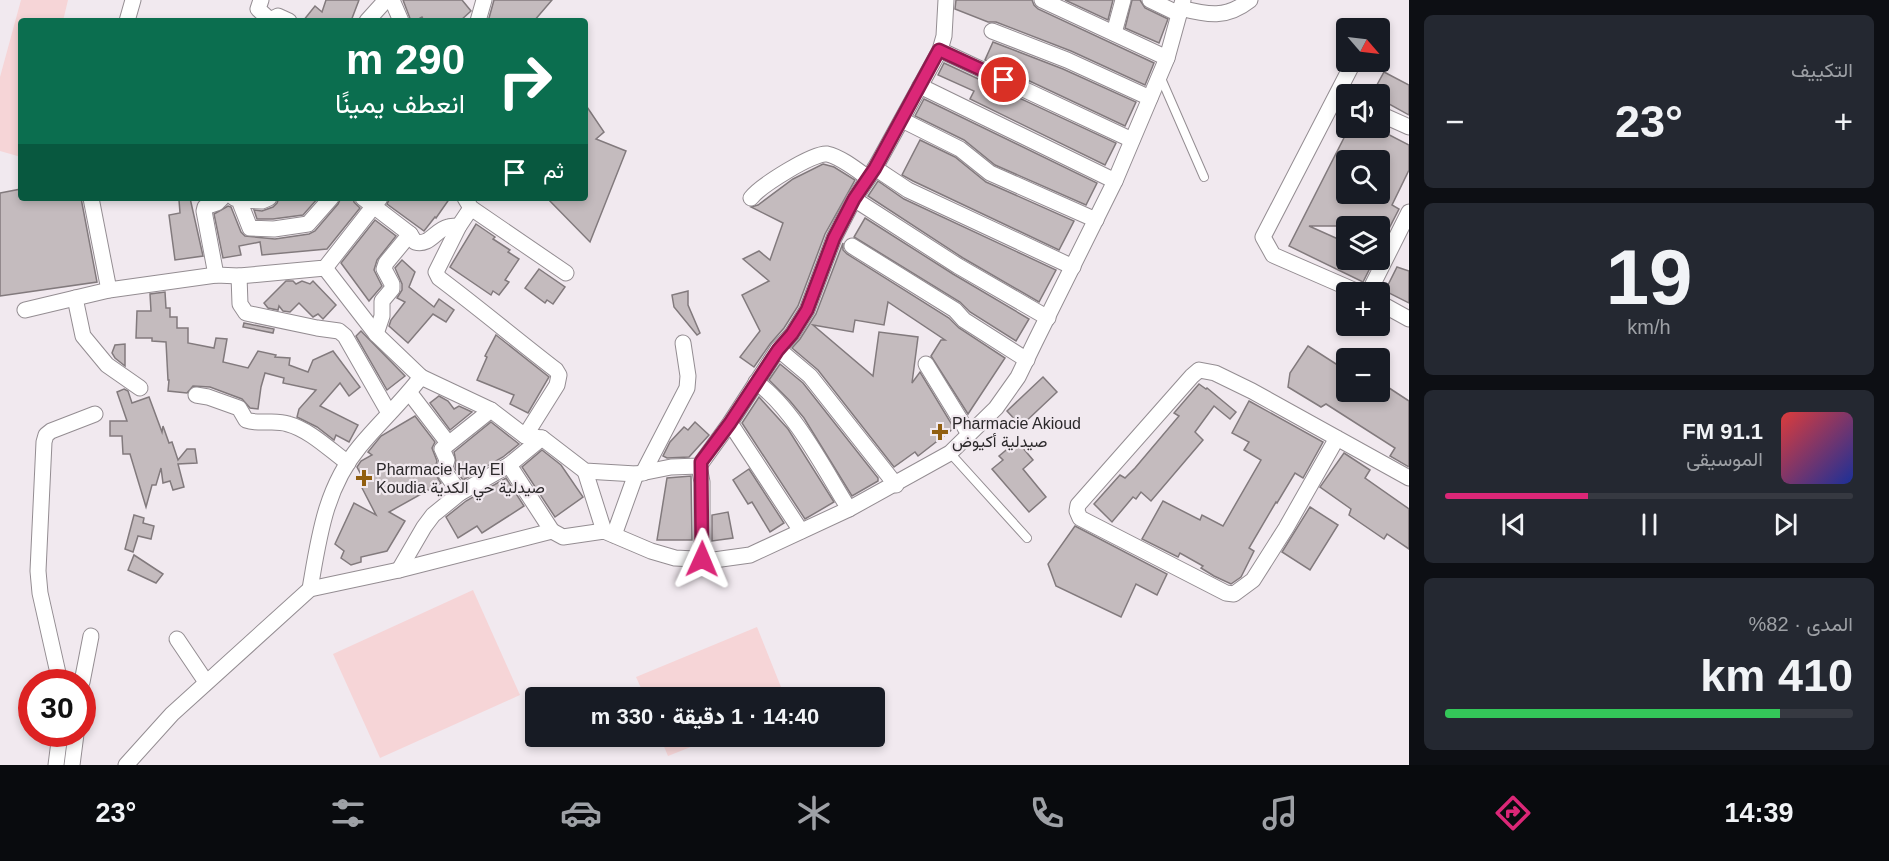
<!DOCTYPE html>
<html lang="ar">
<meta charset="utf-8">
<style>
:root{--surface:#171b24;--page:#242831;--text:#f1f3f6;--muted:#9ea1a6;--line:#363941;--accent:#db2777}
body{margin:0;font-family:Arial,Vazirmatn,sans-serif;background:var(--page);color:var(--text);direction:rtl;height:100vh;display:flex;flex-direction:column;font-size:22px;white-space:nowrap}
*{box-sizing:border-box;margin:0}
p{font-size:20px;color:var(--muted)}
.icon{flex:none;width:33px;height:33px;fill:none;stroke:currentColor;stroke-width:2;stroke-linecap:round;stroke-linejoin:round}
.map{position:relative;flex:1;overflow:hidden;direction:ltr}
.sheet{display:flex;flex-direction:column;gap:15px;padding:15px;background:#0d0f14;width:480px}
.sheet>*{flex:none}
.guide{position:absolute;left:18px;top:18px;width:570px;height:183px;border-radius:6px;box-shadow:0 3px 9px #0003;direction:rtl;background:#0b6e4f;color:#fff;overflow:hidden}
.needle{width:39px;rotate:118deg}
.controls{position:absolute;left:1336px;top:18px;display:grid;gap:12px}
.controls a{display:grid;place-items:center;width:54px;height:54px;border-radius:6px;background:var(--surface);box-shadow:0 3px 9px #0003;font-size:30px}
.speed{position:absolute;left:18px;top:669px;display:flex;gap:12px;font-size:30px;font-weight:700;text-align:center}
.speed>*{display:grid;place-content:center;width:78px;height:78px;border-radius:50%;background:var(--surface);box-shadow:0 3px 9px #0003;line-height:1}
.speed .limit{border:9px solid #d22;background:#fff;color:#111}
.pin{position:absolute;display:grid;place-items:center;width:51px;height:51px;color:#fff;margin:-26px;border:3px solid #fff;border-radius:50%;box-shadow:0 2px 6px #0007}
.me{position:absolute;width:66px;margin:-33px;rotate:1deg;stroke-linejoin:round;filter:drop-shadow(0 0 4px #0008)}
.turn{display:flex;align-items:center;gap:21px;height:126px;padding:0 24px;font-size:27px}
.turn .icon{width:78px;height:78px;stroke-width:2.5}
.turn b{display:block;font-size:42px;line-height:51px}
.then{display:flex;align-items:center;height:57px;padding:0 24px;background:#0003;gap:12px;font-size:22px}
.big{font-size:45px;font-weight:800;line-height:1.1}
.sheet .card{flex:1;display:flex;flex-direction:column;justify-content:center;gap:9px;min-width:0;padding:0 21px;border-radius:9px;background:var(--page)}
.sheet .dial{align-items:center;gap:0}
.dial b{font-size:78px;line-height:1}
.song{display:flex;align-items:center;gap:18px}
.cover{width:72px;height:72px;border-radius:9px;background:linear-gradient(135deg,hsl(0 70% 55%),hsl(230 70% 35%))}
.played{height:6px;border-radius:3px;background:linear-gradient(90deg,var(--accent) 35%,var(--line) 35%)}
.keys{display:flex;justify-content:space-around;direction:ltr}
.heat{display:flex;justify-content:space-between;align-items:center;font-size:33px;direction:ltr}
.charge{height:9px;border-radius:4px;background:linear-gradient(90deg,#34c759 82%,var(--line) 0)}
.trip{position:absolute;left:525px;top:687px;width:360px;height:60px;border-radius:6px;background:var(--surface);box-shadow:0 3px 9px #0003;font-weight:800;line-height:60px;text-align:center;direction:rtl}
.tab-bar{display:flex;height:96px;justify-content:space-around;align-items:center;background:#090b0e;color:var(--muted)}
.tab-bar .icon{width:42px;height:42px}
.tab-bar .current{color:var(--accent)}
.tab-bar b{font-size:27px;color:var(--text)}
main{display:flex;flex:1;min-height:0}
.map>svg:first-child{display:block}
.green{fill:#f6d5d7}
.building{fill:#c4bbbe;stroke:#827a7d;stroke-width:1.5;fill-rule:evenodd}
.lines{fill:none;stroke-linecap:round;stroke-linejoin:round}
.service-casing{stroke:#948d92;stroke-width:10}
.minor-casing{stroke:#948d92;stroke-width:17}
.service{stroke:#fff;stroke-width:8}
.minor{stroke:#fff;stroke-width:15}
.route-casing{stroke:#8e194d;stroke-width:15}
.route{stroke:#db2777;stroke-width:10}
.poi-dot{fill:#915e0f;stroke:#f1e9ef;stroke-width:2}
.labels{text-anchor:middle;stroke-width:4.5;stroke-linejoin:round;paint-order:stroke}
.poi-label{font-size:16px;fill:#2c292b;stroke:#f1e9ef;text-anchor:start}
</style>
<main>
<section class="sheet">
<div class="card"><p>التكييف</p>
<div class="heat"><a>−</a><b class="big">23°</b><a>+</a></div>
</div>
<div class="card dial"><b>19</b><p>km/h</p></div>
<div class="card">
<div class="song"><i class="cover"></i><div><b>91.1 FM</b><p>الموسيقى</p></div></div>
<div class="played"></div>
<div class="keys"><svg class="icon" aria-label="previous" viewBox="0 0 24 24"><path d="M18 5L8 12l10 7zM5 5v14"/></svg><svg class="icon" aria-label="pause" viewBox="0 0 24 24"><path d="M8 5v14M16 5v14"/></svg><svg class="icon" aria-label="next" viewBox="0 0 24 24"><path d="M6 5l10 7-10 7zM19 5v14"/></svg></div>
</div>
<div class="card"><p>المدى · 82%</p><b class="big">410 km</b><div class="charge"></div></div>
</section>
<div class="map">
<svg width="1409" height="765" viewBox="0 0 1409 765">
<rect width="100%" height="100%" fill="#f1e9ef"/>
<g class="green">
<polygon points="21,0 68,0 63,21 21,21 21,67 18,67 21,68 21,157 0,151 0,77"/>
<polygon points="473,590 520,695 380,758 333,654"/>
<polygon points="757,627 785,697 645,697 636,677"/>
<polygon points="660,737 716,737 668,756"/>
</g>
<g class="building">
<polygon points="326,0 359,0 351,21 303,21 315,6 322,12"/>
<polygon points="403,0 462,0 471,11 460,21 424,21 422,17 415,21 411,21"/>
<polygon points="494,0 552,0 534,21 493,21 489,18"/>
<polygon points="956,0 1032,0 1034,5 1038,9 1154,63 1145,85 1071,51 996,22 988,22 955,9"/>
<polygon points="1065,0 1113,0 1108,20"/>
<polygon points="1132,0 1140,0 1145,8 1168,19 1159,43 1125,28"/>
<polygon points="993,42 1063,69 1136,102 1125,126 985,60"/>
<polygon points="944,63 1116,143 1105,165 970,99 974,91 938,75"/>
<polygon points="1384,72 1409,85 1409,115 1380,99 1380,94 1372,94"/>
<polygon points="924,99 1097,183 1086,205 995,165 964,140 915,116"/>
<polygon points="585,104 604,132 596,139 626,151 590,242 547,198 585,198"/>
<path d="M1349,128h27l33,17v25l-17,35 7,4 -19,37v-20h-23l-15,-7 -4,7h-29l38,17v17h27l-11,22 -74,-36zM1347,160h33v34h-33z"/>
<polygon points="920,140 955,157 986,182 1074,221 1059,250 913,181 902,175"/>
<polygon points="823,164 834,167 855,180 825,234 798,306 784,328 770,344 754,367 740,357 760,331 742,295 769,281 743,259 759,251 770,260 783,223 751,207 758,205 793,179"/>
<polygon points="878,181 904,199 1056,270 1039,302 963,258 868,196"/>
<polygon points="21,189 21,198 81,198 97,282 0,296 0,193"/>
<polygon points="190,198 203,256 175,260 169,215 180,213 179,200"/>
<polygon points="279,198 318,198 303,215 273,219 257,219 254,210 262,211 273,207 277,203"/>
<polygon points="341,198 353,198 354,202 360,208 327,249 262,255 260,242 239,246 241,255 223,258 214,214 228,206 231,207 241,232 245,236 275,239 309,234 315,231 338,204"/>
<polygon points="390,198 450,198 436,218 435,217 424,231 387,204"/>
<polygon points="865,218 953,274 1029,319 1016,341 970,312 960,302 854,237"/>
<polygon points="375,220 396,236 377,260 374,270 382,286 369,301 341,263"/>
<polygon points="476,224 495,237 493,239 510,250 508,252 519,259 505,280 509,282 499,295 493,291 491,295 450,267"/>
<polygon points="843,243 843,250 847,254 949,318 959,328 1005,358 968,414 931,356 941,340 945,340 888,302 884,325 855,320 853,332 813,325 873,376 879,332 918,337 912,383 920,372 954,428 918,456 915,452 894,467 818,370 792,348 800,339 816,314"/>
<polygon points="402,260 415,272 409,287 434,307 439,299 454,310 446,322 433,314 408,343 389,326 391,320 405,302 397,298 402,290 402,284 395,268"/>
<polygon points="1397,267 1409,271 1409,303 1385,291"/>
<polygon points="539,269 565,287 553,304 547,300 545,303 525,288"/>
<polygon points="286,281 293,281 296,284 302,281 310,284 313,281 336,305 323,319 318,314 313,317 299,303 290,312 283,311 279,306 278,310 268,308 264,303"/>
<polygon points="688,291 688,305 700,333 697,335 674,307 672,295"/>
<polygon points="165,292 166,308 170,308 170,317 177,317 177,328 188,328 188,343 214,348 216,338 227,339 223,362 248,368 258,351 276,355 275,357 290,358 289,365 308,372 313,360 333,351 360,387 349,396 340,383 320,406 358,425 349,442 336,435 334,440 317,427 297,417 299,409 316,390 283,383 284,378 265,373 261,387 258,409 250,408 242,399 210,387 193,386 187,393 168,391 169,380 168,380 166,342 152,341 152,338 136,338 137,311 151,311 150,294"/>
<polygon points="244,323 274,329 273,333 243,327"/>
<polygon points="361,331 405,376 387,390 356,336"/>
<polygon points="496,335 549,377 528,413 510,404 514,395 477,380 487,357 485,356"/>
<polygon points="125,344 125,366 115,358 112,353 115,345"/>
<polygon points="1308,346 1347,371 1347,392 1380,392 1380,382 1409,401 1409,467 1390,456 1395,448 1326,404 1321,407 1288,387 1290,373"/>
<polygon points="780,364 803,383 878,478 878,481 852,496 804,418 790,401 769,380"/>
<polygon points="1043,377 1057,392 1021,426 1007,411"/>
<polygon points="1199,384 1206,389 1207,388 1236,412 1230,419 1214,406 1195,432 1203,440 1151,501 1141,492 1136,499 1133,497 1112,522 1094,504 1120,475 1125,478 1135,468 1179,416 1174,413"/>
<polygon points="124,389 128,391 132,403 149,397 162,432 163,426 169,443 172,442 178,460 187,449 195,449 197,463 178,464 184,487 173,490 170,481 163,483 161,468 156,485 152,485 146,507 130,454 123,454 122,436 110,436 110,421 127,421 117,392"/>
<polygon points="439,396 448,401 454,409 459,406 472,412 450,430 430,403"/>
<polygon points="759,397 788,429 834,502 805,519 742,423"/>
<polygon points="1249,401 1323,442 1303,478 1295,473 1277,503 1276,502 1249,548 1254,551 1241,577 1231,584 1214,576 1201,568 1203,566 1180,553 1178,557 1142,539 1163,501 1200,520 1202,515 1223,526 1261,460 1244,450 1249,442 1232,433"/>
<polygon points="415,416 435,442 432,448 437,461 434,472 441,483 389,512 405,521 387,551 361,557 361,562 351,565 341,558 344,551 335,544 354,503 376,515 361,486 366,484 357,467 361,461 372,455 368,452 381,436"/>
<polygon points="491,422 519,444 503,457 463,480 455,469 456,462 454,452"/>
<polygon points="695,422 709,435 689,457 667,458 663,456 670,442 684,427 688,430"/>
<polygon points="1017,441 1033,460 1023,469 1046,497 1029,512 992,469 1003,460 999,456"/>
<polygon points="542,450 561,465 583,497 555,517 522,467"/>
<polygon points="1344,453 1370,470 1365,478 1409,509 1409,549 1387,534 1384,539 1349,515 1351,509 1320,487"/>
<polygon points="749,469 784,523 770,532 752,502 748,504 733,480"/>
<polygon points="691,476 692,540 657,540 667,478"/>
<polygon points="506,478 524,506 482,533 477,526 458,538 446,517 466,501"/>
<polygon points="1310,507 1338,525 1310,570 1282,552"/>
<polygon points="728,512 733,538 712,541 712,515"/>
<polygon points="134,515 144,518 143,523 154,526 151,539 138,536 133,552 125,549"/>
<polygon points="1075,526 1167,574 1157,595 1136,584 1121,617 1056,586 1048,564"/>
<polygon points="134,555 163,574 156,583 128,570"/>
</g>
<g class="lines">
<g class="service-casing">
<g id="service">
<polyline points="1160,76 1204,177"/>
<polyline points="950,453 1027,538"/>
</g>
</g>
<g class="minor-casing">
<g id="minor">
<polyline points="261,0 258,9 270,20 278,16 289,21"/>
<polyline points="392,0 401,21"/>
<polyline points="1042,0 1167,58"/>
<polyline points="1150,0 1179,14"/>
<path d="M1180,8c28,7 46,11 70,-8"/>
<polyline points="127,21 133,0"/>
<polyline points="367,21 386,0"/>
<polyline points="478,21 484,0"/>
<polyline points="992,31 1067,60 1150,98"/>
<polyline points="1114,33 1123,0"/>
<polyline points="940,50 1132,140"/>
<polyline points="1353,63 1263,237 1273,255 1358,292"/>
<polyline points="920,86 1115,181"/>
<polyline points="1380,114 1409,127"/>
<polyline points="902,120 960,149 990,173 1096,220"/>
<polyline points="875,168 908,190 1073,267"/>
<polyline points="91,198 109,290"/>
<polyline points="234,198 239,200 250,228 274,229 308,224 331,198"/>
<path d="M363,198l47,36 5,8c15,4 20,-12 33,-15 1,-1 10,-1 11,-1"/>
<polyline points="465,198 471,208 566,273"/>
<path d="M751,198c9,-12 63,-46 76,-44 14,3 30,16 41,24"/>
<polyline points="854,199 958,266 1048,318"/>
<polyline points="239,200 262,201 269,198"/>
<path d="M471,208l-12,18 -23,46 3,6c40,30 78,62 117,92l3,5 -2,10 -32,51"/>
<polyline points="852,246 955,310 964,320 1027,360"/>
<polyline points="325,268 376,334 421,377"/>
<polyline points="216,275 204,211 205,207 217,203 222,198"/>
<polyline points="239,276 240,304 246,313 317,328 339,331 345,336 389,413"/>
<polyline points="1369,292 1409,212"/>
<polyline points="75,298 83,336 107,365 140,388"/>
<polyline points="1380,303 1409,319"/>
<polyline points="25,310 109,290 216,275 239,276 325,268 380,198"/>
<polyline points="376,334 382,316 382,301 392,289 392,284 384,269 386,263 410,234"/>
<polyline points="778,349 810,376 896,485"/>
<polyline points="926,364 969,434"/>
<path d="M756,382c38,27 68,87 93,127"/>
<polyline points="409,392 448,443"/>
<path d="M196,395l12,2 28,10 3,1 7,12c13,5 29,-1 42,4 22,6 42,26 60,39"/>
<polyline points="730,423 801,531"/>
<polyline points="1337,438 1286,528 1253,580 1234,594 1226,593 1080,518 1077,511 1078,505 1192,376 1199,370 1215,373 1252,391 1409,478"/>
<polyline points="509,465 552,531"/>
<polyline points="699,466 702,482 702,559"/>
<polyline points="585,471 604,531"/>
<polyline points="643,473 687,388 688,376 683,343"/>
<polyline points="460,493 444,471 447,460 442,449 491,410"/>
<polyline points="614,535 636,474"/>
<polyline points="399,570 424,527 433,515 460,493 509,465 542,438"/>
<path d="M310,589c9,-52 15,-101 50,-143 19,-23 42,-44 61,-69l70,33 34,26 17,2 43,33 51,3 35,-7 28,-1 31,-43 48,-74 14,-15 15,-24 27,-72 20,-39 21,-31 65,-118 4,-14 2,-36"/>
<polyline points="177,639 206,682"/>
<polyline points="60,682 40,593 38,571 44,442 46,435 51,431 95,414"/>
<polyline points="82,682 91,636"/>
<polyline points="56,765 60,734"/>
<polyline points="72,765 76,734"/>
<polyline points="126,765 172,714 310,589 399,570 552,531 563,537 604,531 651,551 675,558 714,560 750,555 849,509 950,453 996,408 1018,377 1035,342 1115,181 1167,58 1183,0"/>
</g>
</g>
<use href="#service" class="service"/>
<use href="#minor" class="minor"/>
</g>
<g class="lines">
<g class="route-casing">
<polyline id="route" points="702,559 701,462 730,423 778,350 792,334 807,310 834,238 854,199 875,168 939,50 1004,80"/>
</g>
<use href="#route" class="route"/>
</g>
<g class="poi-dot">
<path d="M937 423h6v6h6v6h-6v6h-6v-6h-6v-6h6z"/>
<path d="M361 469h6v6h6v6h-6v6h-6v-6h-6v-6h6z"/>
</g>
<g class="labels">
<g class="poi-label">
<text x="952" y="429">Pharmacie Akioud<tspan x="952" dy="18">صيدلية أكيوض</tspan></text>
<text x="376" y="475">Pharmacie Hay El<tspan x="376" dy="18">Koudia صيدلية حي الكدية</tspan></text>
</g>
</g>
</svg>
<div class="controls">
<a><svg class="needle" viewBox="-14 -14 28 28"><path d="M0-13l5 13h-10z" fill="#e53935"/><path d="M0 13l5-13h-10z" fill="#9ea1a6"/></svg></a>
<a><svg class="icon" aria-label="sound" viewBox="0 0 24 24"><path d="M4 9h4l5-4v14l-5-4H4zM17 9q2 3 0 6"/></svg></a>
<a><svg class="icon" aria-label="search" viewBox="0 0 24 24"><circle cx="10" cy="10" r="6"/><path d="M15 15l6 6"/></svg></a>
<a><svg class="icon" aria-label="layers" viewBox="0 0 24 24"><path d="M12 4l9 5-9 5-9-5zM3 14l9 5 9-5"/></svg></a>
<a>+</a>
<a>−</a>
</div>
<div class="speed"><div class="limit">30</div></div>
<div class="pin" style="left:1004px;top:80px;background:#d93025"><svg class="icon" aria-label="arrive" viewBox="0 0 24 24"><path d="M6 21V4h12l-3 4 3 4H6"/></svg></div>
<svg class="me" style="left:702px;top:559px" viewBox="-20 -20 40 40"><path d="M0-17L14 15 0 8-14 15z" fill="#db2777" stroke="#fff" stroke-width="4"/></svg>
<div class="trip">14:40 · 1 دقيقة · 330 m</div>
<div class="guide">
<div class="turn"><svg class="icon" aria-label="right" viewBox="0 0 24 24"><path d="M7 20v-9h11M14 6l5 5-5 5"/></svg><div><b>290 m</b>انعطف يمينًا</div></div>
<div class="then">ثم<svg class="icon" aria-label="arrive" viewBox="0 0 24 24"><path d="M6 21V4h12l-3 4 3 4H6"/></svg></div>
</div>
</div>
</main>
<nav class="tab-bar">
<b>14:39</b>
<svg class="icon current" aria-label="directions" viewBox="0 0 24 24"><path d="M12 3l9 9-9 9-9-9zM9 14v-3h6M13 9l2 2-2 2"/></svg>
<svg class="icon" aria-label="music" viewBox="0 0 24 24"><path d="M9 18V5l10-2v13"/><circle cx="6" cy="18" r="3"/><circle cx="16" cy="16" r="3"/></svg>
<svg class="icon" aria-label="phone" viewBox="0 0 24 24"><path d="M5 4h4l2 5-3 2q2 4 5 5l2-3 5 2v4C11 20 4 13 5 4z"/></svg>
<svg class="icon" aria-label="climate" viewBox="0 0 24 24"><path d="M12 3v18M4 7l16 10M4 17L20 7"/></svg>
<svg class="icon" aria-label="car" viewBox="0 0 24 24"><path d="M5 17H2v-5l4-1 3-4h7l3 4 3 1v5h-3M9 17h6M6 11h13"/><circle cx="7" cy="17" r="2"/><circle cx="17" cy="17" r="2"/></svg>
<svg class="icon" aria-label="filters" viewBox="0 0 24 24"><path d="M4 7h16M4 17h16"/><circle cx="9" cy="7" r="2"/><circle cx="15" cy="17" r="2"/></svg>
<b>23°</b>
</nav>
